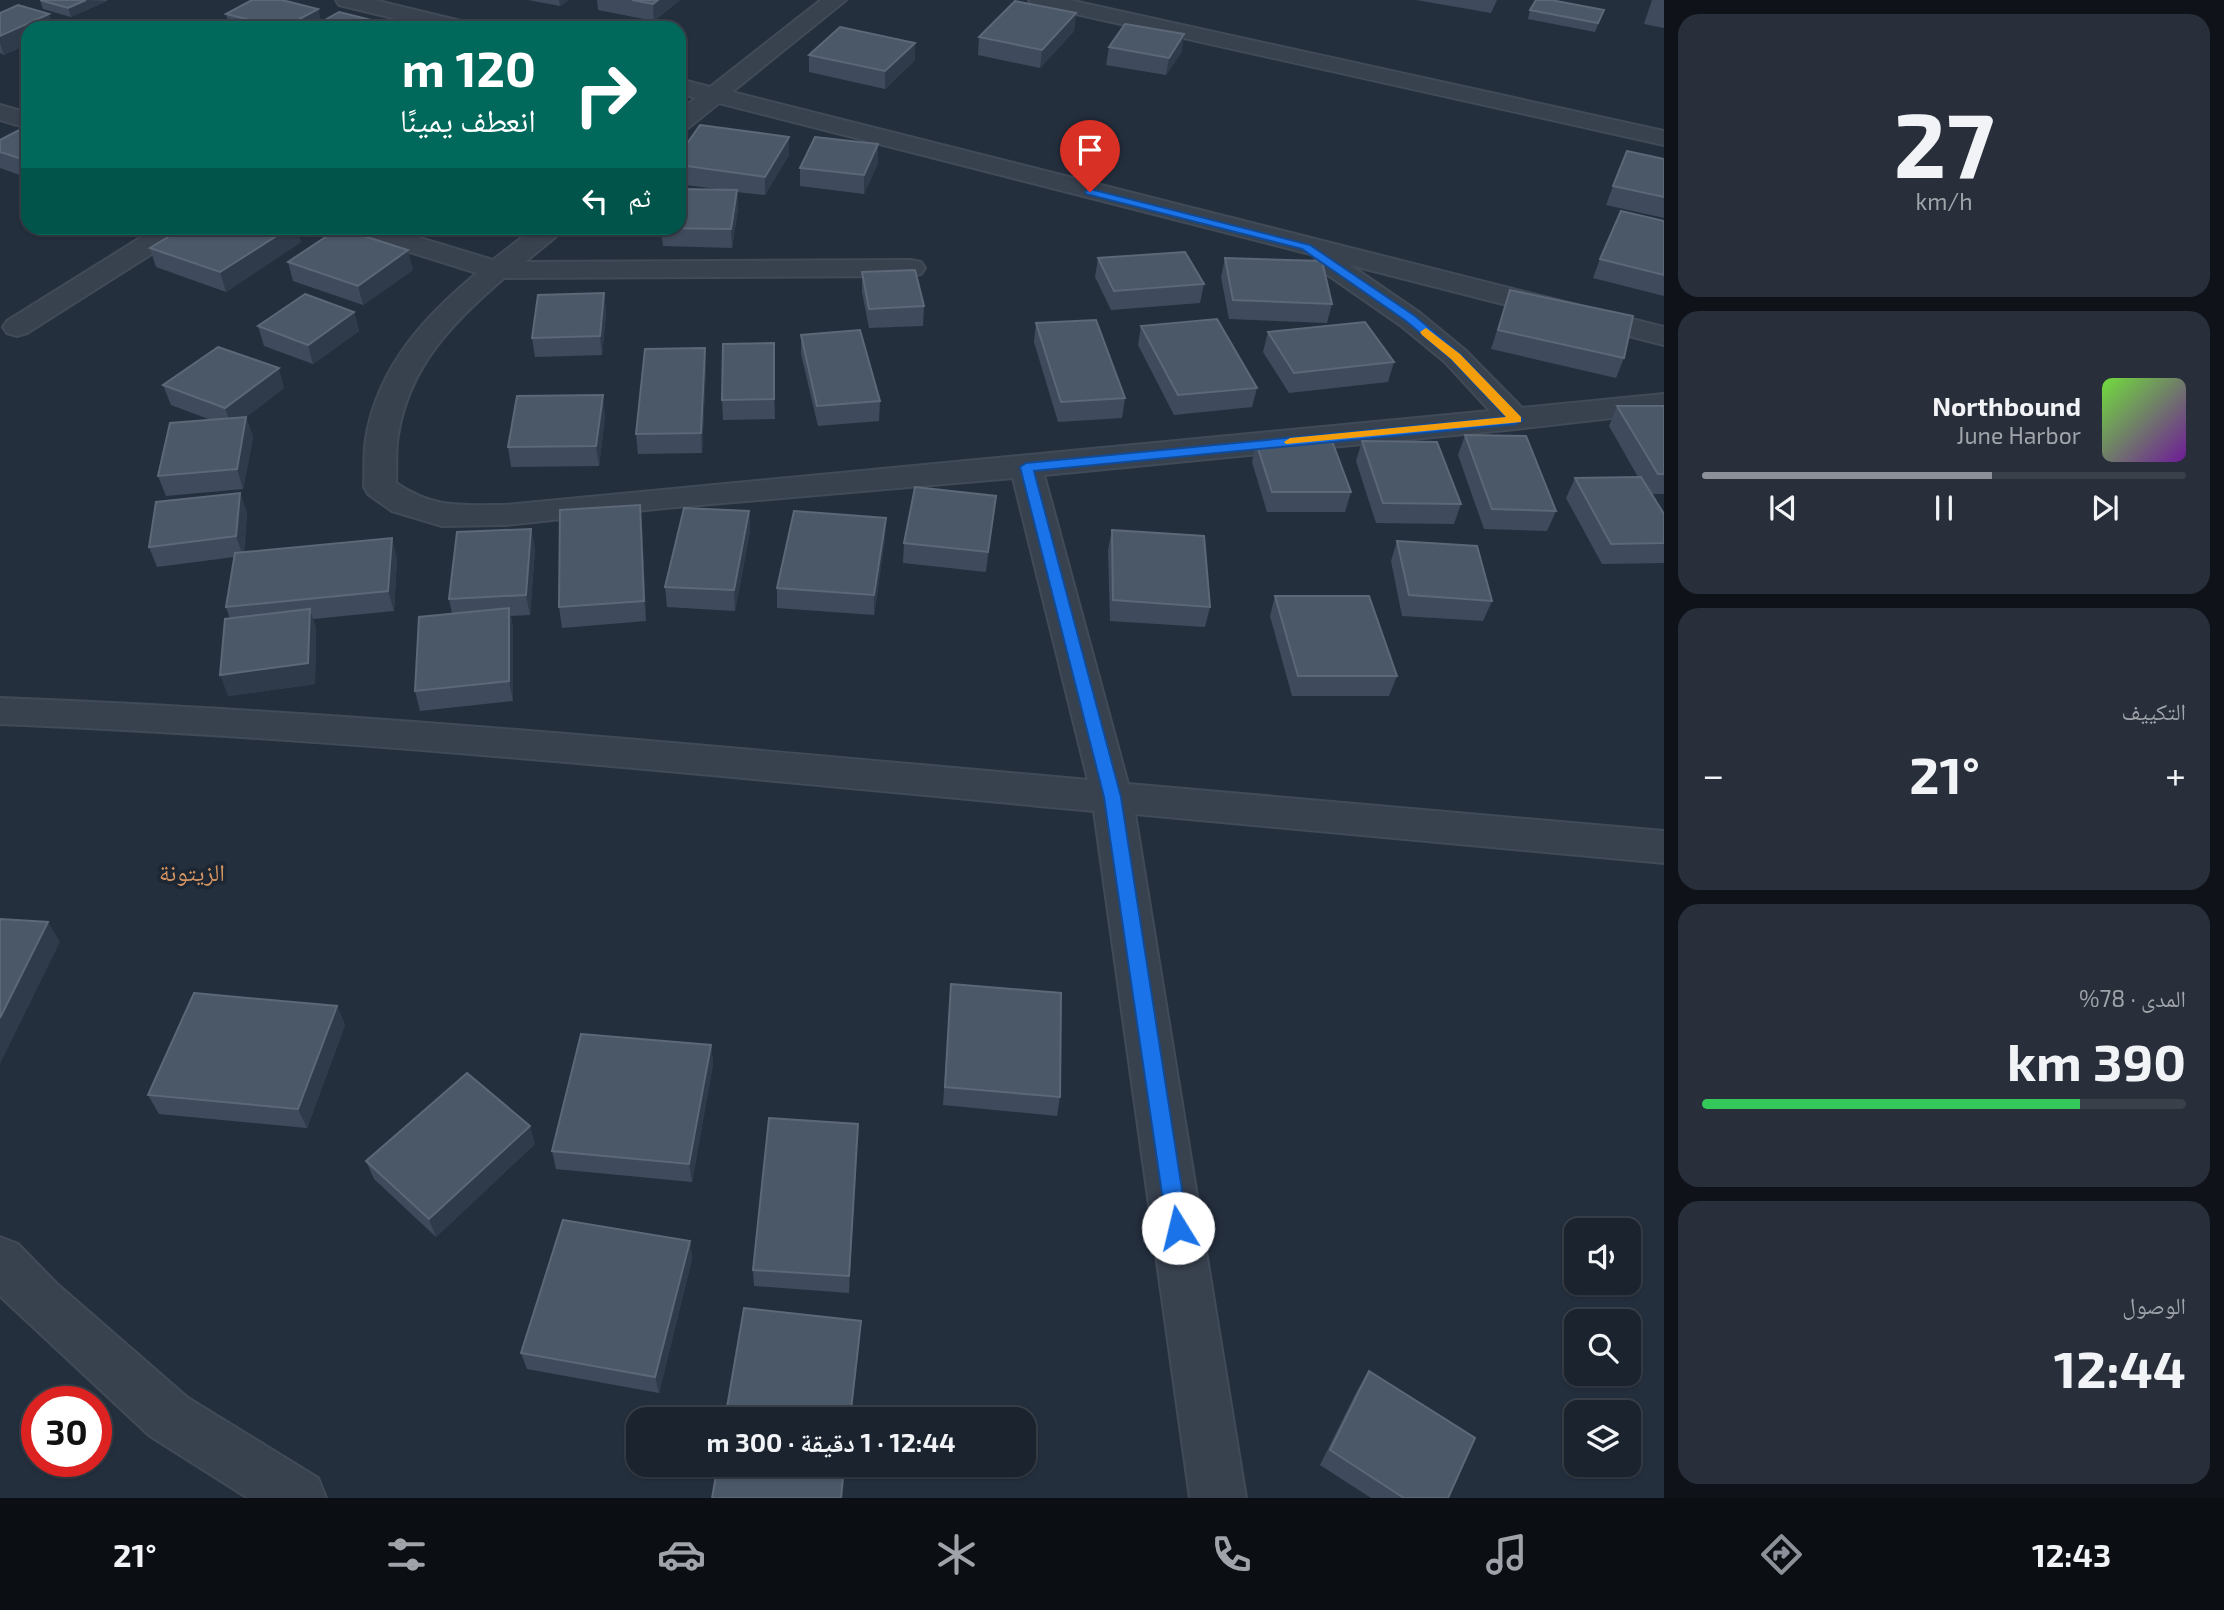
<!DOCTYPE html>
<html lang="ar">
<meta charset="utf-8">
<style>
:root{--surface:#1b232e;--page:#282f3a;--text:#f1f3f6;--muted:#a0a4aa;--line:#39404a;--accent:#8c9099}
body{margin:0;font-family:"Exo 2","Noto Naskh Arabic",sans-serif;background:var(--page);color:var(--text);direction:rtl;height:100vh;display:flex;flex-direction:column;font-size:26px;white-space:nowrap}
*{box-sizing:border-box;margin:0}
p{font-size:23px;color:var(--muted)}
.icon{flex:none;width:38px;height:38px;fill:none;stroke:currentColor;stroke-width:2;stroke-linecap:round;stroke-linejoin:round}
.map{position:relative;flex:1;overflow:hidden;direction:ltr}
.details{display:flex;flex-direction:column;gap:14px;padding:14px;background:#0f1319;width:560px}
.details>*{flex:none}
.guide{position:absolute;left:21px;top:21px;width:665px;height:214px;border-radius:21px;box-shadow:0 2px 5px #0004,0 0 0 2px var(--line);direction:rtl;background:#00695c;color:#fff;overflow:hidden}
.fabs{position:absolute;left:1564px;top:1218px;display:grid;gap:14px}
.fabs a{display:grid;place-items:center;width:77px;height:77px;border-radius:14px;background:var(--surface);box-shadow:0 2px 5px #0004,0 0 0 2px var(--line);font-size:35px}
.speed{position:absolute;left:21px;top:1386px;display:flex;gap:14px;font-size:35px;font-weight:700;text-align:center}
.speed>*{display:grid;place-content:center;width:91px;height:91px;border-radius:50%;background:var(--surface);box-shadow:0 2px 5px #0004,0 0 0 2px var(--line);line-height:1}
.speed .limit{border:10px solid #d22;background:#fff;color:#111}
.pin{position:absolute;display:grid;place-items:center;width:60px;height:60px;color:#fff;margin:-72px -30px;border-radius:50% 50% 50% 0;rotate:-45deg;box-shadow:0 0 7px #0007}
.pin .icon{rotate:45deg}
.me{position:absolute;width:77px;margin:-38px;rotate:351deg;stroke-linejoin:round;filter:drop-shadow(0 0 5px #0008)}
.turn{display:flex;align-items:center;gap:24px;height:147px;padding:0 35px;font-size:32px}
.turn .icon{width:91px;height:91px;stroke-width:2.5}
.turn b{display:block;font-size:49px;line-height:60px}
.then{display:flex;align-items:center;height:66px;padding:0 35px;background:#0003;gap:14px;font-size:26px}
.big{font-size:52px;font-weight:700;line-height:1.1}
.details .tile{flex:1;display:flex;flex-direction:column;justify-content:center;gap:10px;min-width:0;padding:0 24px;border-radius:21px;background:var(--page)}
.details .dial{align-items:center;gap:0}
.dial b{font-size:91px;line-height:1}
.song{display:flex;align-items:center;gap:21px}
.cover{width:84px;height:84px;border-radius:10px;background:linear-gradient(135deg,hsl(100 70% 55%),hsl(280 70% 35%))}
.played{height:7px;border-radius:4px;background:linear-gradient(90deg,var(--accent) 60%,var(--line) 60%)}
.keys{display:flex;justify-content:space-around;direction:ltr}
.heat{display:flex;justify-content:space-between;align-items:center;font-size:38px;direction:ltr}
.charge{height:10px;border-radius:5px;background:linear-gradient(90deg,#34c759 78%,var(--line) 0)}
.trip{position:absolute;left:626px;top:1407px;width:410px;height:70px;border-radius:21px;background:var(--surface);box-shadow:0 2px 5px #0004,0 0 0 2px var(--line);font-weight:700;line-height:70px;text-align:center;direction:rtl}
.menu{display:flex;height:112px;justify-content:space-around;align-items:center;background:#0b0e12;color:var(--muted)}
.menu .icon{width:49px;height:49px}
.menu .selected{color:var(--accent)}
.menu b{font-size:32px;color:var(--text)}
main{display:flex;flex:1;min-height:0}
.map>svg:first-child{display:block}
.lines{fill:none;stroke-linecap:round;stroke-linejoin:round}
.minor-casing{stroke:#414a57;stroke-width:4}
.minor{fill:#38414e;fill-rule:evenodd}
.wall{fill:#3f4b5c}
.shaded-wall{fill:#2f3b4b}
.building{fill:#4b5868;stroke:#5c6777;stroke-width:2}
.route{fill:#1a73e8;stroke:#114b97;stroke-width:2}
.slow{fill:#f59e0b}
.labels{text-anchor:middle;stroke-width:7;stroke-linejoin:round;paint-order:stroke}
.neighbourhood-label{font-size:24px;fill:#d59563;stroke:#1d2633}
</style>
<main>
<section class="details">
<div class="tile dial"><b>27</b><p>km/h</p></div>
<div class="tile">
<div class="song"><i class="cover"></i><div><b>Northbound</b><p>June Harbor</p></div></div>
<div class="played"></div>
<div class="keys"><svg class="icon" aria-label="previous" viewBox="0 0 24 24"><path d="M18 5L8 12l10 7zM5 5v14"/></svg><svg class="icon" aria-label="pause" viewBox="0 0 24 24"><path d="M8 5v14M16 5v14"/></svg><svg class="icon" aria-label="next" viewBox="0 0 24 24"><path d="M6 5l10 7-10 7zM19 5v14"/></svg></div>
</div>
<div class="tile"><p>التكييف</p>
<div class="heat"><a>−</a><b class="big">21°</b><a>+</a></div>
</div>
<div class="tile"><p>المدى · 78%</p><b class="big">390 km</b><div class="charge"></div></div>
<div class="tile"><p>الوصول</p><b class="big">12:44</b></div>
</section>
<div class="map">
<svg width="1664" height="1498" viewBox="0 0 1664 1498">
<rect width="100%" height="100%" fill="#242f3e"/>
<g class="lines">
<g class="minor-casing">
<g id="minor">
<polygon points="336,0 374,0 469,23 472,28 434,28 339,5"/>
<path d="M821,0h25l-114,92 932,235v18l-314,-80 70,48 45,37 57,58 142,-14v18l-148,17 -472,46 84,309 536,47v32l-529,-49 111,684h-56l-96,-687c-364,-34 -728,-72 -1094,-87v-26c363,14 726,50 1088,82l-75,-302 -348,30 -160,17 -63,1 -50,-15 -24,-17 -4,-7c1,-18 -1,-36 3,-54 13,-68 58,-117 110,-160l-125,-39 -4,-6h39l106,32 41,-32h29l-4,6 -34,28 386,-2 10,2 4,6 -4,6 -10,2 -407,2c-51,44 -95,88 -106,157 -3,16 -1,32 -2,48 38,26 65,22 109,22l985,-94 -45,-49 -45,-37 -82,-57 -4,-6 4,-6 -599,-153 -31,25 -9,2v-19l17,-13 -17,-5v-14l31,8z"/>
<polygon points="1029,0 1069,0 1664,131 1664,145 1040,6 1032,5"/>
<polygon points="0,105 28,113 28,128 0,120"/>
<polygon points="156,228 187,228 183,234 27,333 17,336 7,333 3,327 7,321"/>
<polygon points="0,1237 18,1244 57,1284 188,1398 318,1478 326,1498 248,1498 150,1436 0,1296"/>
</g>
</g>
<use href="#minor" class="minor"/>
</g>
<g class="wall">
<polygon points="40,0 107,0 107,1 71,17 43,9"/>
<polygon points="528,0 569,0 560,6"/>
<polygon points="597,0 680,0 654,21 598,10"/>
<polygon points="1416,0 1497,0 1491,13"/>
<polygon points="1652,0 1664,0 1664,28 1644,24"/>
<polygon points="318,9 321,22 403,28 230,28 226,14"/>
<polygon points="1530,10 1604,10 1595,32 1528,19"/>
<polygon points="0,13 28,28 28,44 4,55 0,53"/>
<polygon points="1076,13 1074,31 1040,68 978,55 979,37"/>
<polygon points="915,43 915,60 885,89 809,72 809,55"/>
<polygon points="1109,47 1182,51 1166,75 1106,65"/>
<polygon points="28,132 28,178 0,168 0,140"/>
<polygon points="878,144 878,163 864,194 800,186 800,168"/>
<polygon points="679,155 789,155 765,195 737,192 738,209 732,248 663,246 661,228 724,190 679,184"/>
<polygon points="1664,159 1664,218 1606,205 1613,186"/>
<polygon points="1664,221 1664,296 1593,278 1600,259"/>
<polygon points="183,228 297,228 301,242 226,292 156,267 150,248"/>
<polygon points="1098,258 1204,284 1200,303 1111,310 1095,277"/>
<polygon points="1225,258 1332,304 1327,323 1229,319 1221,277"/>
<polygon points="288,262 413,270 363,305 293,281"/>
<polygon points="862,272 924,306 923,326 869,328 862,292"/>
<polygon points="1510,290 1624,358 1616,378 1491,349"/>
<polygon points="604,293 606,313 602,355 535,357 532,338"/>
<polygon points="354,312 359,331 313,364 264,346 258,326"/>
<polygon points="1036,323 1125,398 1122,418 1058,422 1034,342"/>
<polygon points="1141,326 1257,388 1252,407 1174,415 1138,345"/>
<polygon points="1268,332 1394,362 1388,382 1289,393 1263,352"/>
<polygon points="801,335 880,401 879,421 818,426 801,354"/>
<polygon points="705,348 706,367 702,453 638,454 636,434"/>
<polygon points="775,363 775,419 723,420 722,400"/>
<polygon points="163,385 284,388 246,417 253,437 243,489 166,496 158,476 211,420 171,405"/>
<polygon points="1617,406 1664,406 1664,494 1652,494 1664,514 1664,563 1602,564 1566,498 1575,478 1638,477 1609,426"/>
<polygon points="605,415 599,466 511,467 508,447"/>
<polygon points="1465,435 1556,511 1547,531 1484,529 1458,455"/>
<polygon points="1362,441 1461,504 1454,524 1376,523 1356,461"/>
<polygon points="1256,442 1351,492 1345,512 1267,512 1252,462"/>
<polygon points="240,493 247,513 244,552 397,558 394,611 313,619 316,629 315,684 228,696 230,619 226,607 234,557 157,567 149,547"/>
<polygon points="996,496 986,572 903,563 904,543"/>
<polygon points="640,505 642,525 646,621 562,628 559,607"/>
<polygon points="749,511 750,531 735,611 667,607 665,587"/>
<polygon points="531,529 535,549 530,615 511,616 513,628 513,701 420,711 415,691 452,613 449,599"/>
<polygon points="1112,530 1210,607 1205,627 1110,621 1108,550"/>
<polygon points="885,538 874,615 777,608 777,588"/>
<polygon points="1397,541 1492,601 1483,621 1402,616 1391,561"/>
<polygon points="1275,596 1397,676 1389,696 1292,696 1270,616"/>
<polygon points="951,984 1060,1097 1057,1116 943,1105"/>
<polygon points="337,1006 345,1025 307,1128 159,1114 148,1095"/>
<polygon points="711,1045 713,1064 692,1182 556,1169 552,1151"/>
<polygon points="858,1124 849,1293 754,1286 753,1270"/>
<polygon points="535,1144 436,1237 374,1179 366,1161"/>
<polygon points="690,1241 692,1259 659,1393 527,1369 521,1353"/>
<polygon points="1369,1371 1448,1498 1371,1498 1320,1465 1359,1387"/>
</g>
<g class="shaded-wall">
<polygon points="86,0 107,1 71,17 68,8"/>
<polygon points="559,0 569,0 560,6"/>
<polygon points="658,0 680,0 654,21 653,4"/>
<polygon points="318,9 322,26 318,28 283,28"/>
<polygon points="1076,13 1074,31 1040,68 1042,50"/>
<polygon points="49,14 54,28 28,28 28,44 4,55 0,43 0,36"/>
<polygon points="1184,34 1182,51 1166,75 1169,58"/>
<polygon points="915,43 915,60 885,89 885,71"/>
<polygon points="789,137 789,155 765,195 765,177"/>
<polygon points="878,144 878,163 864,194 864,175"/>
<polygon points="737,190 738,209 732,248 731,229"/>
<polygon points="289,228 297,228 301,242 226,292 220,272"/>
<polygon points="408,250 413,270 363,305 358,286"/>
<polygon points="604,293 606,313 602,355 600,336"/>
<polygon points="354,312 359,331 313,364 308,345"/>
<polygon points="774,343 775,363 775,419 774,399"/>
<polygon points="705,348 706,367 702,453 701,433"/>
<polygon points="279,368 284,388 232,428 225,408"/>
<polygon points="603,395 605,415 599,466 596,446"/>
<polygon points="246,417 253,437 243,489 237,469"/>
<polygon points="240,493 247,513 243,556 236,536"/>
<polygon points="996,496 994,516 986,572 988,552"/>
<polygon points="640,505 642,525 646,621 644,601"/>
<polygon points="749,511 750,531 735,611 734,590"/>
<polygon points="886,518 885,538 874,615 874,595"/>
<polygon points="531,529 535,549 530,615 526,595"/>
<polygon points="392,538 397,558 394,611 388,591"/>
<polygon points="509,608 513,628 513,701 509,681"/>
<polygon points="310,609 316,629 315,684 228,696 220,675"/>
<polygon points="48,922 60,942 0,1064 0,1018"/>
<polygon points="337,1006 345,1025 307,1128 298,1109"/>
<polygon points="711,1045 713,1064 692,1182 689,1164"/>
<polygon points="858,1124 857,1142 849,1293 849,1276"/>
<polygon points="530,1126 535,1144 436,1237 429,1219"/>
<polygon points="690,1241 692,1259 659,1393 655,1377"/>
<polygon points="861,1321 860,1338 851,1419 850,1419"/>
<polygon points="844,1465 846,1465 842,1498 841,1498"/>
</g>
<g class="building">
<polygon points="40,0 86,0 68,8"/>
<polygon points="252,0 282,0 318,9 283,28 226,14"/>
<polygon points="632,0 658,0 653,4"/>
<polygon points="1536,0 1551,0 1604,10 1598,23 1530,10"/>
<polygon points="1015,1 1076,13 1042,50 979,37"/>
<polygon points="18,5 49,14 0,36 0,13"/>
<polygon points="339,12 403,28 311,28"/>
<polygon points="1125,24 1184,34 1169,58 1109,47"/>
<polygon points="840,27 915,43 885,71 809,55"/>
<polygon points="700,125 789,137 765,177 679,165 679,155"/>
<polygon points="21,129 28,132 28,161 0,152 0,140"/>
<polygon points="815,137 878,144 864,175 800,168"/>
<polygon points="1627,151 1664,159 1664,197 1613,186"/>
<polygon points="679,189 737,190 731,229 661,228 679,228"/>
<polygon points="1621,211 1664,221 1664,275 1600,259"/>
<polygon points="183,228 289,228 220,272 150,248"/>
<polygon points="339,228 408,250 358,286 288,262"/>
<polygon points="1185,252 1204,284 1114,291 1098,258"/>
<polygon points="1225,258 1322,261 1332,304 1233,300"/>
<polygon points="915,270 924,306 869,309 862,272"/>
<polygon points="1510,290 1633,316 1624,358 1498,330"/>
<polygon points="604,293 600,336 532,338 538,295"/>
<polygon points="305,294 354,312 308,345 258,326"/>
<polygon points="1217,319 1257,388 1178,395 1141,326"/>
<polygon points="1096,320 1125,398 1061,402 1036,323"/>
<polygon points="1365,322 1394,362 1294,373 1268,332"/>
<polygon points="860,330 880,401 817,406 801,335"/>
<polygon points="774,343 774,399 722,400 723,344"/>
<polygon points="218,347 279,368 225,408 163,385"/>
<polygon points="705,348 701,433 636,434 645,349"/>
<polygon points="603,395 596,446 508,447 517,396"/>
<polygon points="1617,406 1664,406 1664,474 1658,474"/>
<polygon points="246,417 237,469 158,476 170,423"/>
<polygon points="1465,435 1526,436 1556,511 1492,509"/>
<polygon points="1332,441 1351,492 1272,492 1256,442"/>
<polygon points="1362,441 1437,442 1461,504 1383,503"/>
<polygon points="1641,477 1664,514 1664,543 1611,544 1575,478"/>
<polygon points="915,487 996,496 988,552 904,543"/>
<polygon points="240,493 236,536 149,547 156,502"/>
<polygon points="640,505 644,601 559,607 560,510"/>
<polygon points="684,508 749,511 734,590 665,587"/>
<polygon points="794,511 886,518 874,595 777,588"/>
<polygon points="531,529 526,595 449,599 457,532"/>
<polygon points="1112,530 1204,536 1210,607 1113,600"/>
<polygon points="392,538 388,591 226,607 235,553"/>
<polygon points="1397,541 1477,546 1492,601 1409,595"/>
<polygon points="1275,596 1369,596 1397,676 1298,676"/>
<polygon points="509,608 509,681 415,691 419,617"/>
<polygon points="310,609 308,663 220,675 225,619"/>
<polygon points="0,919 48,922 0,1018"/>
<polygon points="951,984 1061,993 1060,1097 945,1087"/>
<polygon points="194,993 337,1006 298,1109 148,1095"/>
<polygon points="581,1034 711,1045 689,1164 552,1151"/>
<polygon points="467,1073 530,1126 429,1219 366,1161"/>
<polygon points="769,1118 858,1124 849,1276 753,1270"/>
<polygon points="563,1220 690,1241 655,1377 521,1353"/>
<polygon points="744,1308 861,1321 850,1419 725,1419"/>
<polygon points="1369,1371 1475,1438 1448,1498 1404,1498 1330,1450"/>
<polygon points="718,1465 844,1465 841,1498 712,1498"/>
</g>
<polygon class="route" points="1090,189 1310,245 1415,316 1460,354 1523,420 1516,424 1034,471 1121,797 1188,1228 1185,1235 1178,1238 1170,1235 1167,1228 1104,797 1020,467 1026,463 1506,417 1451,359 1406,321 1302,249 1086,194 1085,192"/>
<polygon class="slow" points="1426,328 1460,354 1521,417 1521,422 1286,444 1284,442 1290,438 1506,417 1451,359 1422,335 1420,332"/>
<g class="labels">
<g class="neighbourhood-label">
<text x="192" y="881">الزيتونة</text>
</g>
</g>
</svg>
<div class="fabs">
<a><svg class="icon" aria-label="sound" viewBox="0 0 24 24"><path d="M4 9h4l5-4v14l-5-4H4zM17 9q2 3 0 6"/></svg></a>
<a><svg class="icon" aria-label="search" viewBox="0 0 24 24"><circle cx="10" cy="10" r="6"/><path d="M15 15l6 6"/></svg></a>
<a><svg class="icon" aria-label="layers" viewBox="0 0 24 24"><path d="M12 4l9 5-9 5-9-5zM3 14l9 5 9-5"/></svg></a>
</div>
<div class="speed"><div class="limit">30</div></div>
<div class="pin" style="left:1090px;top:192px;background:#d93025"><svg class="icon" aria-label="arrive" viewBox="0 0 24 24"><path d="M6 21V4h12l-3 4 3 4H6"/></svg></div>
<svg class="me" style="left:1178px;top:1228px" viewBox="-20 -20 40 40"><circle r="19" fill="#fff"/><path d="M0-13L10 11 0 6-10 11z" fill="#1a73e8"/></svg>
<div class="trip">12:44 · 1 دقيقة · 300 m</div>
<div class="guide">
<div class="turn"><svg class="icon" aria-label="right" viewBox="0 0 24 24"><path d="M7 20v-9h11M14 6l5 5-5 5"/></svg><div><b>120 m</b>انعطف يمينًا</div></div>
<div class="then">ثم<svg class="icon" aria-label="left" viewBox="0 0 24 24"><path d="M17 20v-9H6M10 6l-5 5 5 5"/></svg></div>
</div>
</div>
</main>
<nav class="menu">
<b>12:43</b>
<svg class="icon selected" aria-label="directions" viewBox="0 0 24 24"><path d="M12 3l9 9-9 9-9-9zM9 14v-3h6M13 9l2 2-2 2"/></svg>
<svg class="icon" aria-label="music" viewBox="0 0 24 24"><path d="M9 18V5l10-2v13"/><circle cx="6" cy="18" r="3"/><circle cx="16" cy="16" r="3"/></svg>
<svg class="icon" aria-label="phone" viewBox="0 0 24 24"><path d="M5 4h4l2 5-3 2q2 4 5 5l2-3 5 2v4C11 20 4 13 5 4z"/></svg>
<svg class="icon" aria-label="climate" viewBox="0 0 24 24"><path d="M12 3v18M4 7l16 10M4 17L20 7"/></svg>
<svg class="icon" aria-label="car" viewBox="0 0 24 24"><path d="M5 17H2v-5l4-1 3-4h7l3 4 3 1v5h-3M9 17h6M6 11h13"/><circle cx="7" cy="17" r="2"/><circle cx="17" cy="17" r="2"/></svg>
<svg class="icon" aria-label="filters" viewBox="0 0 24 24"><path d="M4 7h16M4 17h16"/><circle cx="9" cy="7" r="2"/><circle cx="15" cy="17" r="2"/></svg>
<b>21°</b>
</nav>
